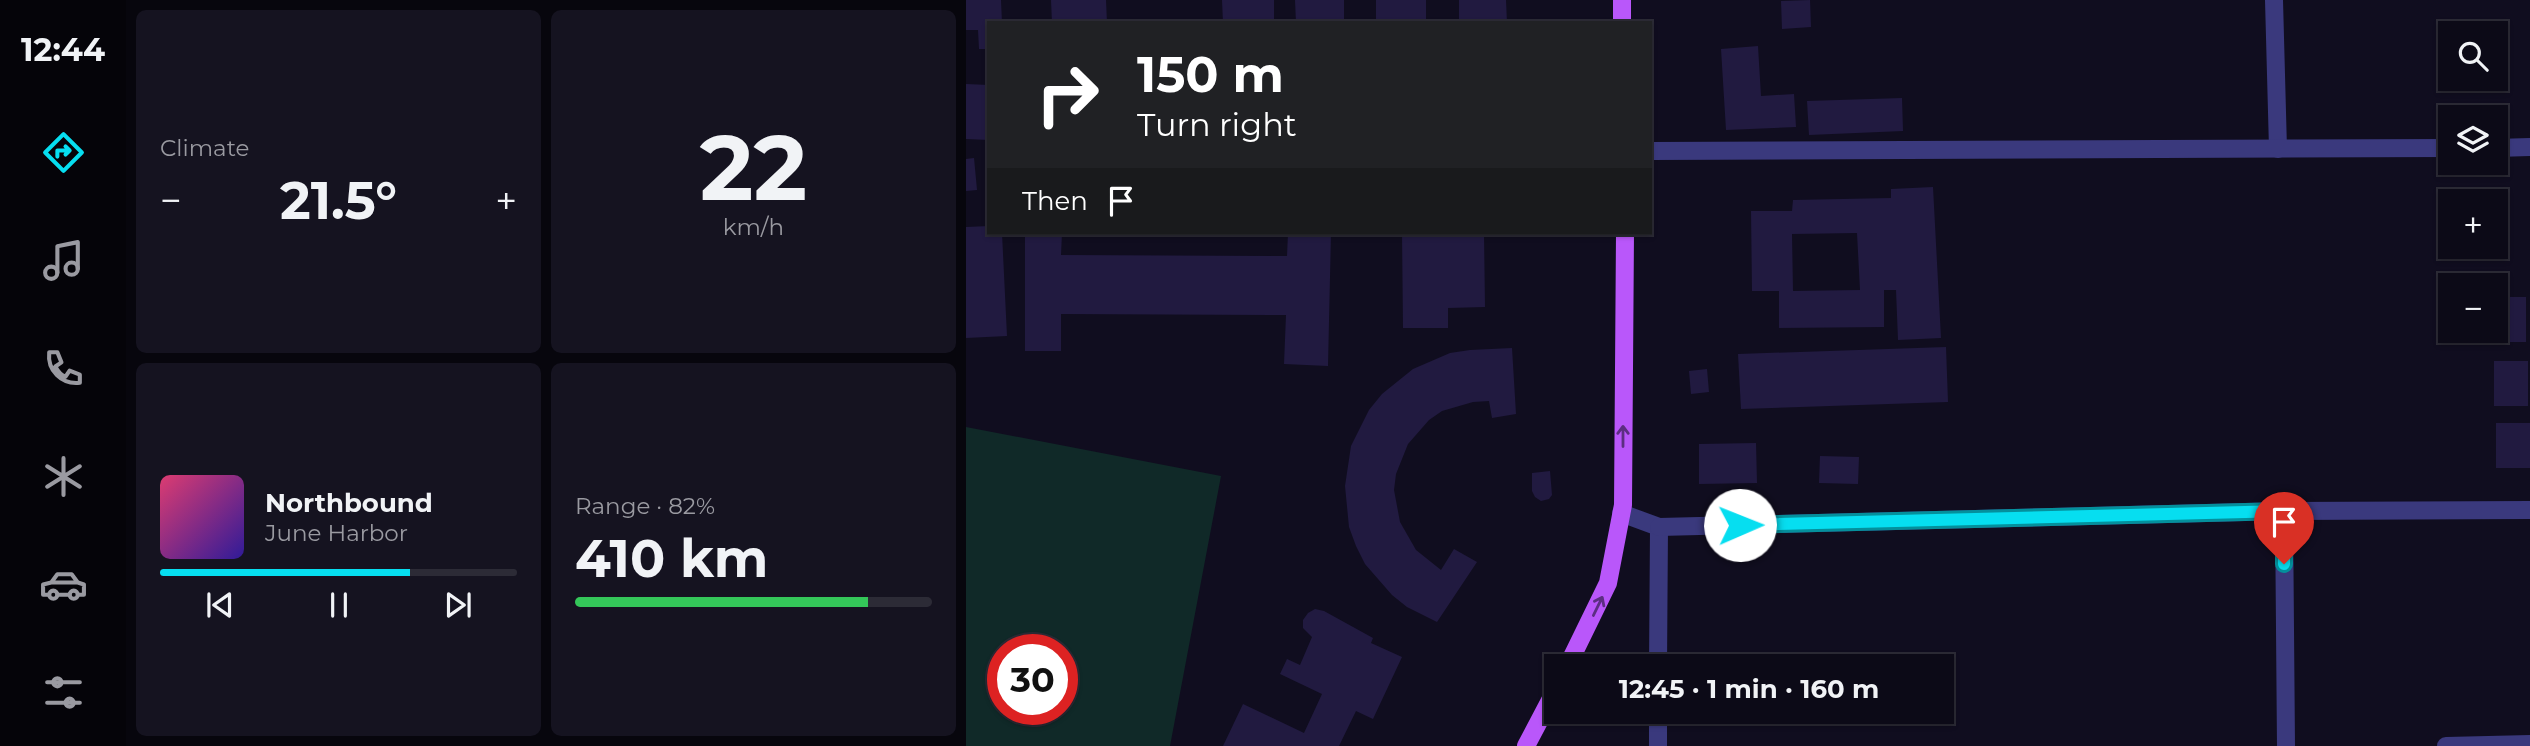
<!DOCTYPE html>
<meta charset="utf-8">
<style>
:root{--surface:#0c0a17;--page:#151320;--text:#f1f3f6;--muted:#9a9aa1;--line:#2c2b36;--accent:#06def0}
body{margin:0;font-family:Montserrat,sans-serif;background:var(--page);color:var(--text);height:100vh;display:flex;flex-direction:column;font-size:26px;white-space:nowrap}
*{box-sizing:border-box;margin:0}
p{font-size:23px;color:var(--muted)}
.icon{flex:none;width:38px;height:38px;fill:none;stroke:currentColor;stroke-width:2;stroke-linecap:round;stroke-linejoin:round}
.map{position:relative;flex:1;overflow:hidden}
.details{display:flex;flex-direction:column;gap:10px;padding:10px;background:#07060d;width:840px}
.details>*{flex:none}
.hud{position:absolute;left:21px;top:21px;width:665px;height:214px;border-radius:0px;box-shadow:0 2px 5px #0004,0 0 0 2px var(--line);background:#202124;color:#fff;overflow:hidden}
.tools{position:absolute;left:1472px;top:21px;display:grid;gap:14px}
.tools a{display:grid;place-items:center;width:70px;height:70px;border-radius:0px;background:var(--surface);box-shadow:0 2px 5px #0004,0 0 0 2px var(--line);font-size:35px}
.speed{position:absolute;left:21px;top:634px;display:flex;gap:14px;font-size:35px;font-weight:700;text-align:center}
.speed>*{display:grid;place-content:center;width:91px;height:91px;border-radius:50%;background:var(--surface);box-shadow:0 2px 5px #0004,0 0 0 2px var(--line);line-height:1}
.speed .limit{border:10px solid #d22;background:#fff;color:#111}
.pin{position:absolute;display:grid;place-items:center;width:60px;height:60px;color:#fff;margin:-72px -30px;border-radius:50% 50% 50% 0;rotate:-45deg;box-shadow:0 0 7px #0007}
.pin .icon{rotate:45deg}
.me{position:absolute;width:77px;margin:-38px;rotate:89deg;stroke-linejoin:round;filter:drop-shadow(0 0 5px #0008)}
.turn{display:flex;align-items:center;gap:24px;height:147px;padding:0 35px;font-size:32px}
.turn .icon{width:91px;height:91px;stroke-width:2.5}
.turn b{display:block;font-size:49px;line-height:60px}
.then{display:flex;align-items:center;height:66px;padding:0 35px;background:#0003;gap:14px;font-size:26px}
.big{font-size:52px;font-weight:700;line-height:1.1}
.details .widget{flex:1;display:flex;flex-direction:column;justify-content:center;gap:10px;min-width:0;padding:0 24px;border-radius:10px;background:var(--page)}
.details .dial{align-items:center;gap:0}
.dial b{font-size:91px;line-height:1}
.song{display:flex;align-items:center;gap:21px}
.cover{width:84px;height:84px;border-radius:10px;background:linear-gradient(135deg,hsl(340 70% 55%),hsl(250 70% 35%))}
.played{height:7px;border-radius:4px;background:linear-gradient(90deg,var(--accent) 70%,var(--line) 70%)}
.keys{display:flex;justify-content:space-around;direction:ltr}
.heat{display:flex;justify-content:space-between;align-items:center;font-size:38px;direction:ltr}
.charge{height:10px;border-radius:5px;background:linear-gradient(90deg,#34c759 82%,var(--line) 0)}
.details .tiles{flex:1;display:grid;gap:10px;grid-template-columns:repeat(2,1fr)}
.trip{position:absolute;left:578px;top:654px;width:410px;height:70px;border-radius:0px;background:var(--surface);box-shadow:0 2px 5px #0004,0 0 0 2px var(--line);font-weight:700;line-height:70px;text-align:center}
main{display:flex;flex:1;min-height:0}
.tab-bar{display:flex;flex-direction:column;width:126px;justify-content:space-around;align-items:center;background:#050409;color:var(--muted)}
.tab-bar .icon{width:49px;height:49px}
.tab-bar .active{color:var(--accent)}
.tab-bar b{font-size:32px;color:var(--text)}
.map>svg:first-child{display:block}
.green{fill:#102928;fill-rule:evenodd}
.building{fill:#211a40;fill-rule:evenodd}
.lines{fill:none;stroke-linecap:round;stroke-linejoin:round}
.minor{stroke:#3a397d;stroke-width:18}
.major{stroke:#b957fa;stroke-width:18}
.oneway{stroke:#5c2e82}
.route-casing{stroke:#04909c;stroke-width:18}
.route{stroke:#06def0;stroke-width:12}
</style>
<main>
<nav class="tab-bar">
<b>12:44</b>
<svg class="icon active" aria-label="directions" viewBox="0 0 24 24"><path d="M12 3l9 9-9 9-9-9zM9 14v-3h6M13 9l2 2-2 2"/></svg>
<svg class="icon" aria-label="music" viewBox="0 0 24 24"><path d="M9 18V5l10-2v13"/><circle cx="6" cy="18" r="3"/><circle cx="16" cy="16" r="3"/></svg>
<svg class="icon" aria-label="phone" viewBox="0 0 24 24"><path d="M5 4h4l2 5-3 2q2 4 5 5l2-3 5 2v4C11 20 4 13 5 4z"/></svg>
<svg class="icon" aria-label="climate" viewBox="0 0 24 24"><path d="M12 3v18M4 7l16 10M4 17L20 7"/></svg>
<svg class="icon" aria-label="car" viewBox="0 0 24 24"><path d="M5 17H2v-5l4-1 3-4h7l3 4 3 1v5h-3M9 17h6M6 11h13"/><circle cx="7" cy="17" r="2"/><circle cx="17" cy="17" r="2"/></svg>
<svg class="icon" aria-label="filters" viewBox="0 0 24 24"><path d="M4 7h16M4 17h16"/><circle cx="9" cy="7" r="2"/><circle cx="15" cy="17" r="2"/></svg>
</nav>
<section class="details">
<div class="tiles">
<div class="widget"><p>Climate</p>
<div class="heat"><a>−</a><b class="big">21.5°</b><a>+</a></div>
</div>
<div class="widget dial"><b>22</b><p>km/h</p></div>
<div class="widget">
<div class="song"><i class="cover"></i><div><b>Northbound</b><p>June Harbor</p></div></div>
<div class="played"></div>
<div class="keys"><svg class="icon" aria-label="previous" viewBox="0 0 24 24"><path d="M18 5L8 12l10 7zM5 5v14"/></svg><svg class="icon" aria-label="pause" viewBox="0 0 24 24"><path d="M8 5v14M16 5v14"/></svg><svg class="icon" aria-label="next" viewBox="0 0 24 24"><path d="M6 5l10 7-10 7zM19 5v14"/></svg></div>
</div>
<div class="widget"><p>Range · 82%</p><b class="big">410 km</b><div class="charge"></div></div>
</div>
</section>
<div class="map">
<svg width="1564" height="746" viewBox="0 0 1564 746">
<rect width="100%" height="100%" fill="#100d1f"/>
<path class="green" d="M0,427l255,49 -51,270h-204zM37,649h59v60h-59z"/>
<g class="building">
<polygon points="0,0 35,0 36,23 23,23 23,49 13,49 12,30 0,30"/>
<polygon points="85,0 140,0 141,23 86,23"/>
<polygon points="256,0 308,0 308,23 257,23"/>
<polygon points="329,0 378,0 378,21 330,23"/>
<rect x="410" y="0" width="50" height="23"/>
<polygon points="493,0 540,0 541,23 493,23"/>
<polygon points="844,0 845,27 816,29 815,1"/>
<polygon points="792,46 795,96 828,94 830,127 760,130 755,49"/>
<polygon points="0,84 23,85 23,140 0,139"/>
<polygon points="936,98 937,131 843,135 841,101"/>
<polygon points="8,158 11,190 0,191 0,159"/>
<path d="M967,187l8,151 -43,2 -2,-50h-12v37l-105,1v-37h-27l-1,-80h41l1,-11 98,-2v-9zM891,233l3,57 -67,1 -1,-57z"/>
<polygon points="23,226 23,233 36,233 41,336 0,338 0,227"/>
<polygon points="59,233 96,233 95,255 321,256 322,233 365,233 362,366 318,364 320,315 95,314 95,351 59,351"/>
<polygon points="436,233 518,233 519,307 482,308 482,328 437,328"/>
<polygon points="1530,297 1560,297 1560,342 1525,342 1525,331 1530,331"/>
<polygon points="980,347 982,402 775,409 772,354"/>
<polygon points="546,348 550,414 526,418 523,401 507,402 476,411 463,420 442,444 430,474 428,490 434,522 450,550 475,570 488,549 511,562 471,622 441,607 426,595 399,564 390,546 383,527 379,486 385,446 403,410 416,394 447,369 484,353 504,350"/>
<rect x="1528" y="361" width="34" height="45"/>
<polygon points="741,369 743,392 725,394 723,371"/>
<rect x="1530" y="423" width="34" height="45"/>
<polygon points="790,443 791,483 733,484 733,444"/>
<polygon points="854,456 893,457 892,484 853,483"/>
<polygon points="584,471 586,495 583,499 575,501 569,497 566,491 566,473"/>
<polygon points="349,609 358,611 407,638 405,643 436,657 407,719 390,711 373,746 257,746 277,704 338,733 356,694 314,674 321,659 334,665 346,637 337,628 337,620 342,613"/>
</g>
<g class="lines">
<g class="minor">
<polyline points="1308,0 1312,149"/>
<polyline points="1530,148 1564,147"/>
<polyline points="684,151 1484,148"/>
<polyline points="1318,511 1320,746"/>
<polyline points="655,513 693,527 692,667"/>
<polyline points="693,527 1318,511 1564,510"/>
<polyline points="692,746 692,712"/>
<polyline points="1480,746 1564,744"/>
</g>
<g class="major">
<polyline points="656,0 656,23"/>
<polyline points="601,667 642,583 657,505 659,233"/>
<polyline points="560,746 590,689"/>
</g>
</g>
<defs><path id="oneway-shaft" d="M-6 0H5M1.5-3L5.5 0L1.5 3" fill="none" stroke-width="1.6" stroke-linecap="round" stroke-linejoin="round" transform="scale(1.75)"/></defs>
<g class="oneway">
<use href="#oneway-shaft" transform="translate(657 436) rotate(-90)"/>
<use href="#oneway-shaft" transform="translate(632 606) rotate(-64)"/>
</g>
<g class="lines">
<g class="route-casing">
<polyline id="route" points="774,525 1318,511 1318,564"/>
</g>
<use href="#route" class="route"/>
</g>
</svg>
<div class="tools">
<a><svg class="icon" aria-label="search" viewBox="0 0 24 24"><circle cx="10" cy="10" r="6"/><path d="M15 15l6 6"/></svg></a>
<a><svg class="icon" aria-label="layers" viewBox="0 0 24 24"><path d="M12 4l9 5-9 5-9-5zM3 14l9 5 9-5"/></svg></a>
<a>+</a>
<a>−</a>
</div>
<div class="speed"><div class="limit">30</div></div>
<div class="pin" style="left:1318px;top:564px;background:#d93025"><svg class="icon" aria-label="arrive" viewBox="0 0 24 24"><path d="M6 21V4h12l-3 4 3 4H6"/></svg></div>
<svg class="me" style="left:774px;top:525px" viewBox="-20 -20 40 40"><circle r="19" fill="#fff"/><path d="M0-13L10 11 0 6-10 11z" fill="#06def0"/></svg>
<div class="trip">12:45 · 1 min · 160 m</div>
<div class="hud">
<div class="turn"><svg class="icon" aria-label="right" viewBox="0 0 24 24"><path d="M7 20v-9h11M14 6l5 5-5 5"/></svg><div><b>150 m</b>Turn right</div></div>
<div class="then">Then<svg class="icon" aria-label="arrive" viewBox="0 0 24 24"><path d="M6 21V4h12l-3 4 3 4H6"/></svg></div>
</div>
</div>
</main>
